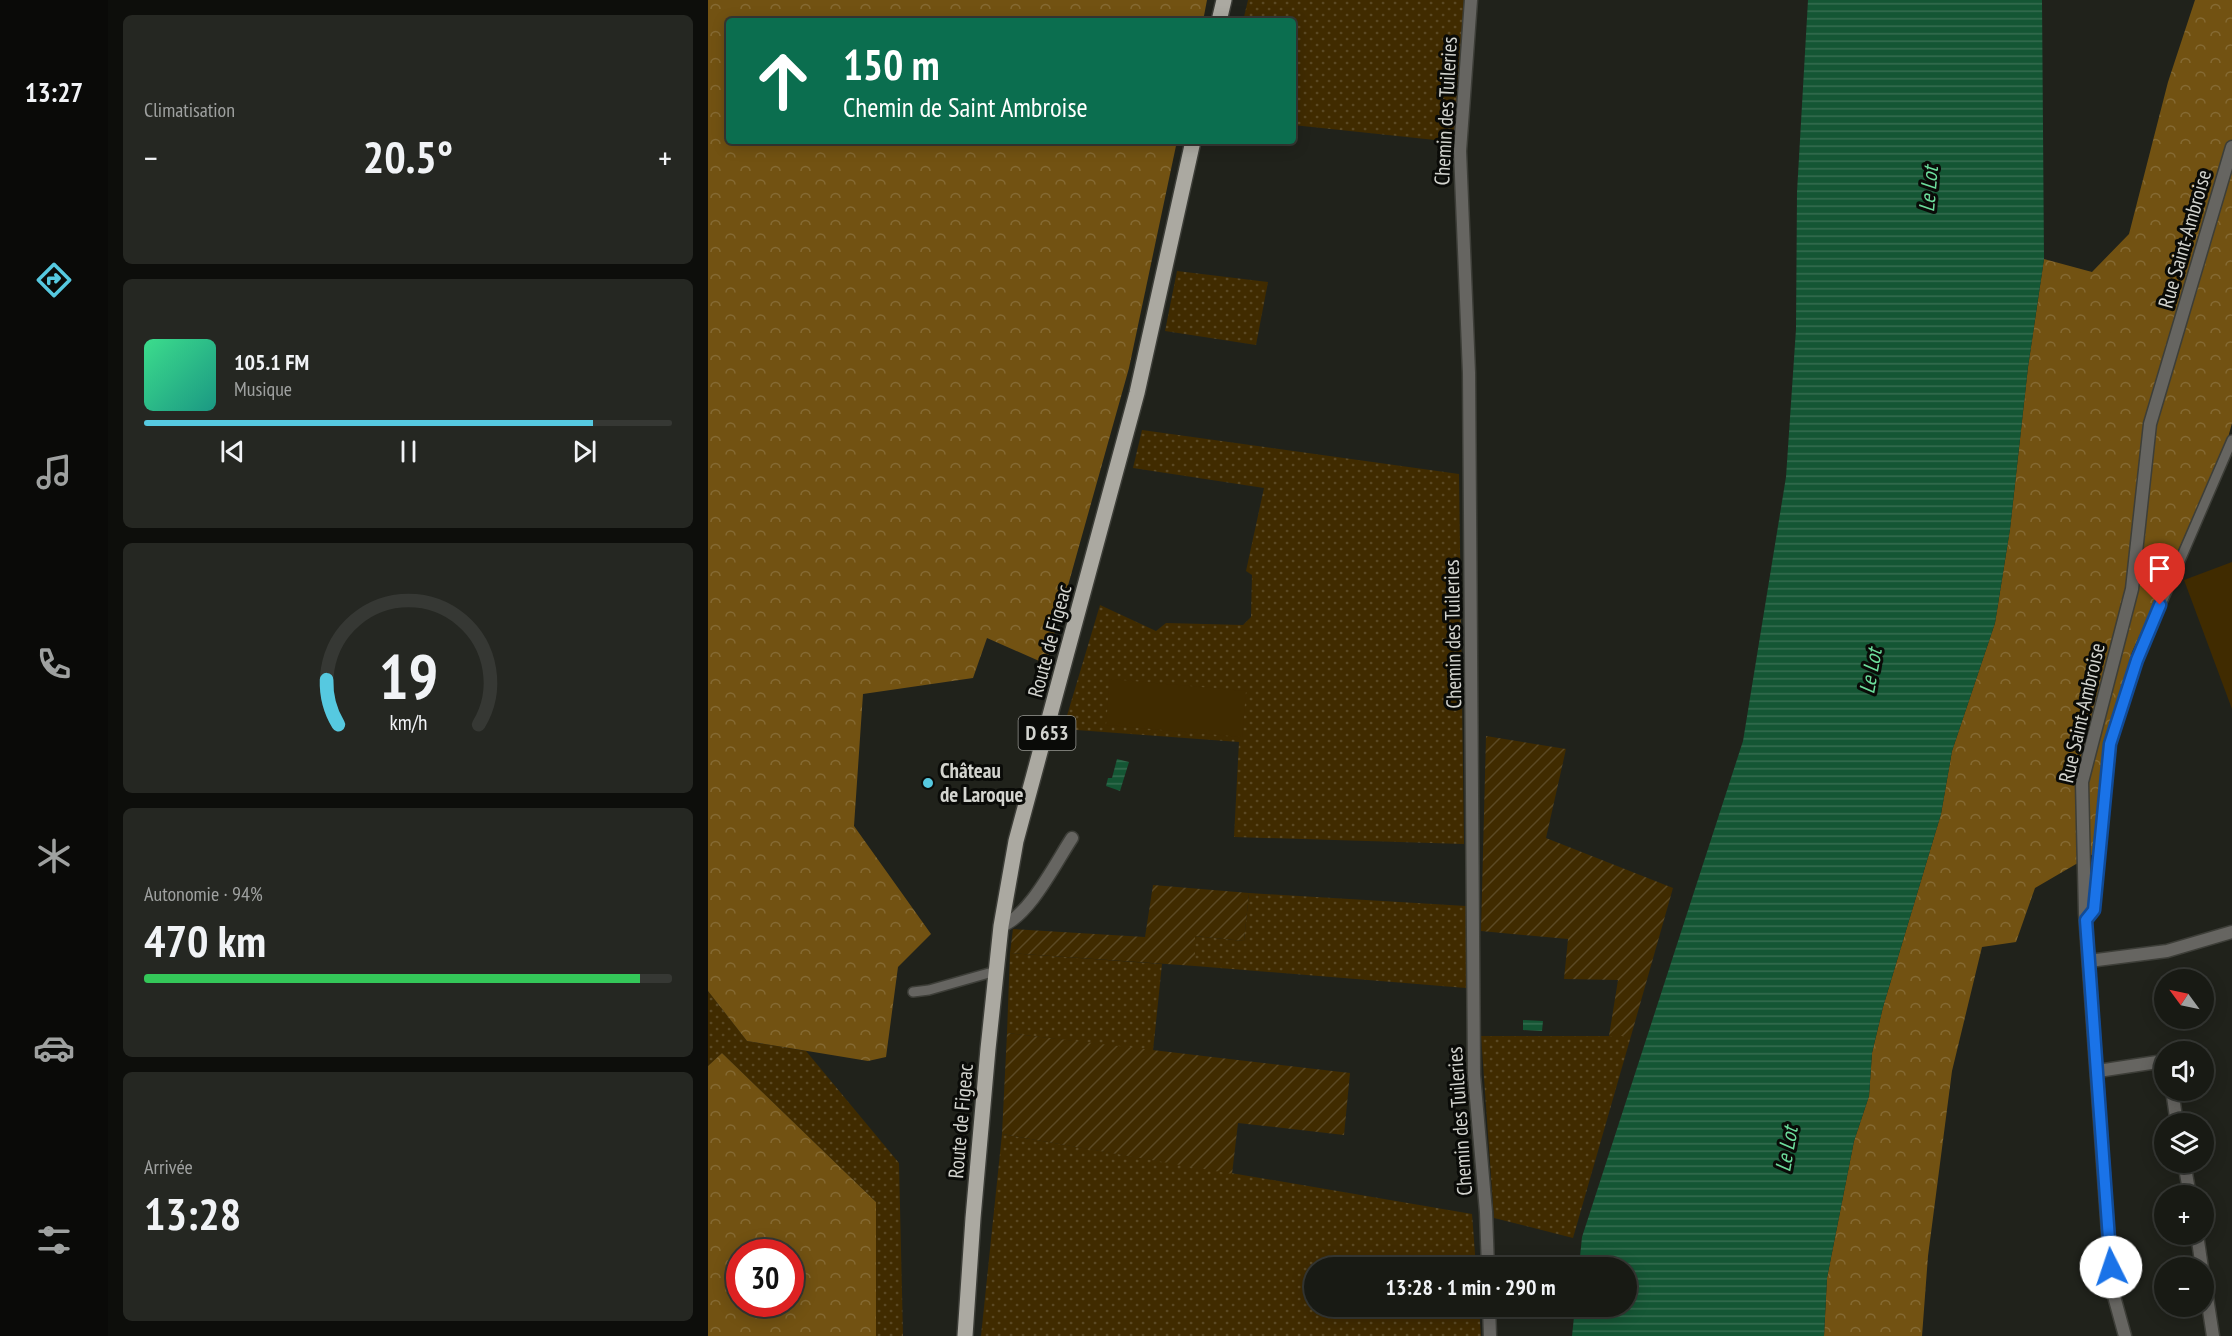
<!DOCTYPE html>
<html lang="fr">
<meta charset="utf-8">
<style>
:root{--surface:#181a14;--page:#252722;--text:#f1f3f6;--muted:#9fa1a0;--line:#363834;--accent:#56c9e0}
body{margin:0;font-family:"PT Sans Narrow",sans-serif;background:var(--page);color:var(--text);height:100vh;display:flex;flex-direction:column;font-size:22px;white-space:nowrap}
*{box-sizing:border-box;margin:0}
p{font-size:20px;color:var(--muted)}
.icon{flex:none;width:33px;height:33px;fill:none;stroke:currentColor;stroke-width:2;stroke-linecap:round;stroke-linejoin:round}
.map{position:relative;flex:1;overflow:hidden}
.details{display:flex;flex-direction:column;gap:15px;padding:15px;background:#0d0e0b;width:600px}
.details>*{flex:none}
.top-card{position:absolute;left:18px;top:18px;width:570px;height:126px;border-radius:6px;box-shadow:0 3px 15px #0003,0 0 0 2px var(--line);background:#0b6e4f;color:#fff;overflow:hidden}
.needle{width:39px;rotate:303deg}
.buttons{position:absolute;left:1446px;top:969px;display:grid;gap:12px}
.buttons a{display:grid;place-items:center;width:60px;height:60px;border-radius:50%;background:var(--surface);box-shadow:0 3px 15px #0003,0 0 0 2px var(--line);font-size:30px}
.speed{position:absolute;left:18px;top:1239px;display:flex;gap:12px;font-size:30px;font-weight:700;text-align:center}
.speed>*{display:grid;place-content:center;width:78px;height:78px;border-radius:50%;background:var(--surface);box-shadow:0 3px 15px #0003,0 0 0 2px var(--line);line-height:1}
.speed .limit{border:9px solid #d22;background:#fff;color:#111}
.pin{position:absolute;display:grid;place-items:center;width:51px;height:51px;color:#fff;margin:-62px -26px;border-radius:50% 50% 50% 0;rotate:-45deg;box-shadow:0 0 6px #0007}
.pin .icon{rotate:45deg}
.me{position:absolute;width:66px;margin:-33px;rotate:356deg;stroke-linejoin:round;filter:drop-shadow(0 0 4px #0008)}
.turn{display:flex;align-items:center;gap:21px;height:126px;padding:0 18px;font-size:27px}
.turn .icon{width:78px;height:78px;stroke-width:2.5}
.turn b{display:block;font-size:42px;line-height:51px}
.big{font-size:45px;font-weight:700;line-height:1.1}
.details .card{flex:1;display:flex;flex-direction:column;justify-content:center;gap:9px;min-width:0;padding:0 21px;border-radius:9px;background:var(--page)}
.details .dial{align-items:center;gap:0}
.dial svg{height:156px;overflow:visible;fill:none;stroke:var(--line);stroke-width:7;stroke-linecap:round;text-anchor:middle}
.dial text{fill:var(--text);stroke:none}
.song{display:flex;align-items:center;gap:18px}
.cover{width:72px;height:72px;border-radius:9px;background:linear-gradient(135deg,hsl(150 70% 55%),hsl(170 70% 35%))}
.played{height:6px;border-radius:3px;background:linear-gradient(90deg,var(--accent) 85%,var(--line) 85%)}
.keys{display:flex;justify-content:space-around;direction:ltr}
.heat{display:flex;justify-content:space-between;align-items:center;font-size:33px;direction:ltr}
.charge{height:9px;border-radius:4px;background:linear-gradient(90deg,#34c759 94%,var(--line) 0)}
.trip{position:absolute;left:596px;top:1257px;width:333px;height:60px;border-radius:30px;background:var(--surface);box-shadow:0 3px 15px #0003,0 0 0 2px var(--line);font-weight:700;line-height:60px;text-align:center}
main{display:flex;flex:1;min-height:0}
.tab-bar{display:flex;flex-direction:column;width:108px;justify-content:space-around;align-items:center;background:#0a0a08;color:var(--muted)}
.tab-bar .icon{width:42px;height:42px}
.tab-bar .current{color:var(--accent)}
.tab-bar b{font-size:27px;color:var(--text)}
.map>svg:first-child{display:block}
.grass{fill:url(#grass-dots)}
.forest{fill:url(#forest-crowns);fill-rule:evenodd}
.garden{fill:url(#garden-furrows)}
.pitch{fill:#402b00}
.water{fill:url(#water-rules)}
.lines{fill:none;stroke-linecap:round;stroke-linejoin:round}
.lane-casing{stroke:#3d3e38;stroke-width:12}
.street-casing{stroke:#3d3e38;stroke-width:15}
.primary-casing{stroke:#3d3e38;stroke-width:18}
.lane{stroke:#666561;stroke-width:9}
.street{stroke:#666561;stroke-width:12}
.primary{stroke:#aba9a1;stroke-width:15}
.route-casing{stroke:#114b97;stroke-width:15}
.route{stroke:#1a73e8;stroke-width:10}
.poi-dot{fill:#56c9e0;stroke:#0a0b08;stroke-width:2}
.labels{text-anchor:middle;stroke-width:6;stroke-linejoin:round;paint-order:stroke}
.shield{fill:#0a0b08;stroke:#979893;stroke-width:1.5}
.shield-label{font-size:20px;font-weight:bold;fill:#d3d4cf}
.street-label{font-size:21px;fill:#d3d4cf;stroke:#0a0b08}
.poi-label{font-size:21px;font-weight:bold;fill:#d3d4cf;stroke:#0a0b08;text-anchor:start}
.water-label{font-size:22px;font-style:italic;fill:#6cdc9b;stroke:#0a0b08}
</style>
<main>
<nav class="tab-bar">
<b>13:27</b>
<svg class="icon current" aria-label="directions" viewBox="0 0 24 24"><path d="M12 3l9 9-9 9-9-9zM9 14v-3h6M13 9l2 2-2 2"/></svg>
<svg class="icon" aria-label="music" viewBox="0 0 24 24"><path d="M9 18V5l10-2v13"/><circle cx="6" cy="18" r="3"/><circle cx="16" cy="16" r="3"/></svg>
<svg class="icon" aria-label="phone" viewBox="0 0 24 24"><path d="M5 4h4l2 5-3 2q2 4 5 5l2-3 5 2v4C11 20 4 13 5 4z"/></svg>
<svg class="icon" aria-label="climate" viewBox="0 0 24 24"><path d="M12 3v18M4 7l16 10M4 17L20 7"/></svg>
<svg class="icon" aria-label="car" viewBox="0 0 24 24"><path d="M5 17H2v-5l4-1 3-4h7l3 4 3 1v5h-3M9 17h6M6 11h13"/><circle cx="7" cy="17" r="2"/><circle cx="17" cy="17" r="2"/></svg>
<svg class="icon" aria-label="filters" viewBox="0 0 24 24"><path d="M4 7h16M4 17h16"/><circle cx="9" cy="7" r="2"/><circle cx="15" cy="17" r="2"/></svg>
</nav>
<section class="details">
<div class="card"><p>Climatisation</p>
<div class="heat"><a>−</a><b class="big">20.5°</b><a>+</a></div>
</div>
<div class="card">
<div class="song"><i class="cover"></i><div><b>105.1 FM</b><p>Musique</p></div></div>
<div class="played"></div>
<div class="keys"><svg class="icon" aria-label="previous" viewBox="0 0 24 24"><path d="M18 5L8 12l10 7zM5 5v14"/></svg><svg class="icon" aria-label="pause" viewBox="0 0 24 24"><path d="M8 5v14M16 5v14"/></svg><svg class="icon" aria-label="next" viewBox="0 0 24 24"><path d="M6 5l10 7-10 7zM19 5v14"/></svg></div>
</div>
<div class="card dial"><svg viewBox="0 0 100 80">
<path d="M14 69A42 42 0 1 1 86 69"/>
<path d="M14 69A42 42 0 0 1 8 46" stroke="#56c9e0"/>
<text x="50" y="56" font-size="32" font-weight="700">19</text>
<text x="50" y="72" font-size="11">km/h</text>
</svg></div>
<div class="card"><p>Autonomie · 94%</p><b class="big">470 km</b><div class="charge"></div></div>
<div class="card"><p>Arrivée</p><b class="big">13:28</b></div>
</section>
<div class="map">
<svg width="1524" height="1336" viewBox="0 0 1524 1336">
<defs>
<pattern id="grass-dots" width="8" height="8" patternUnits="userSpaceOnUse" patternTransform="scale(1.5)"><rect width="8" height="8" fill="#402b00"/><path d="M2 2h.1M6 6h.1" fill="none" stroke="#5b4924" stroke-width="1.8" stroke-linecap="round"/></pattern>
<pattern id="forest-crowns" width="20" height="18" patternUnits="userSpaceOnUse" patternTransform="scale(1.5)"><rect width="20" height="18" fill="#725212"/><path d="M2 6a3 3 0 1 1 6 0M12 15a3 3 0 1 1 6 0" fill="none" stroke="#856a33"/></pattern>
<pattern id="garden-furrows" width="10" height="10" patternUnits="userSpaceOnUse" patternTransform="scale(1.5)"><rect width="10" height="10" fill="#402b00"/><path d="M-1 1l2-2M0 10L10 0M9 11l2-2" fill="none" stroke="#5b4924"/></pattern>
<pattern id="water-rules" width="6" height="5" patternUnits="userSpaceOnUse" patternTransform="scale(1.5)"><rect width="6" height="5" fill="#145634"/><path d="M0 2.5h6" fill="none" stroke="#356d50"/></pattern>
</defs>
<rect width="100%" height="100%" fill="#20221b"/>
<g class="grass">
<polygon points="540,0 756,0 746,142 585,125 585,21 535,21"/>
<polygon points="469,271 560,282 548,345 457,331"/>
<polygon points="434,430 751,474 756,844 526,837 531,742 355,729 392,605 448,631 458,623 535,625 543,617 544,575 538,571 556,488 425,468"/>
<polygon points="541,893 758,906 758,988 487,966 487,936 536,941"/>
<polygon points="302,953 454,964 445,1051 299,1033"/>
<polygon points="0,991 39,1041 98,1051 191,1163 195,1336 168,1336 168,1202 14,1053 0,1066"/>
<polygon points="773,1036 923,1036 865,1238 786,1218"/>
<polygon points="294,1134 764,1214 768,1267 606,1268 606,1306 771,1307 773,1336 273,1336"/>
</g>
<g class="forest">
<polygon points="0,0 499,0 495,21 21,21 21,141 469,141 421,368 338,664 279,638 265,678 155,694 146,826 223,934 190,967 178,1057 160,1061 39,1041 0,991"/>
<polygon points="1487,0 1524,0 1524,423 1518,445 1424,652 1399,739 1387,853 1327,888 1308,942 1274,947 1244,1071 1220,1256 1214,1336 1116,1336 1119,1278 1146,1141 1161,1096 1164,1053 1175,1007 1233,814 1244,751 1287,623 1302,529 1320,367 1336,259 1384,272 1421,234 1460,82"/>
<path d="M14,1053l154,149v134h-168v-270zM32,1252h50v52h-50z"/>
</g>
<g class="garden">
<polygon points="778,736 858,749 838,838 965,888 923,1036 901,1036 910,980 856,979 860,939 773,931"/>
<polygon points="445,885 541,893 536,941 487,936 487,966 302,953 305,929 437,937"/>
<polygon points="299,1033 642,1073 636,1135 530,1123 524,1174 294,1134"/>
</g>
<g class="pitch">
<polygon points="1524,562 1524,709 1476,580"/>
<polygon points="402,679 538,691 534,737 398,725"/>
</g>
<g class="water">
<polygon points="1100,0 1334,0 1336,259 1320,367 1302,529 1287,623 1244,751 1233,814 1175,1007 1164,1053 1161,1096 1146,1141 1119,1278 1116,1336 864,1336 867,1307 918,1306 918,1268 871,1267 874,1237 1035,741 1078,477 1088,329 1089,192"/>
<polygon points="409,759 421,762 412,791 398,786 400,778 404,778"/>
<polygon points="815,1020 835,1021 834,1031 815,1030"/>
</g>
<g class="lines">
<g class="lane-casing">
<g id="lane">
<polyline points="1378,919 1386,910 1403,744 1429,660 1524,440"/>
<polyline points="205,992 221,990 288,971"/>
</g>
</g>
<g class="street-casing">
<g id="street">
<polyline points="763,0 752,151 761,373 766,1075 778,1212 780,1268"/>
<path d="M293,926c28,-9 55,-64 71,-88"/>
<polyline points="1381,961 1459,951 1524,932"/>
<polyline points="1390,1071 1456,1061"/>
<polyline points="1464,1090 1469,1124"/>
<polyline points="1476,1162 1482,1196"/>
<polyline points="1489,1234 1494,1268"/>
<polyline points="1496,1278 1505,1336"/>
<polyline points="781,1306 782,1336"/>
<polyline points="1417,1336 1404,1289 1377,913 1374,782 1424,589 1442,424 1524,147"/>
</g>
</g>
<g class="primary-casing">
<g id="primary">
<polyline points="511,21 516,0"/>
<polyline points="257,1336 265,1218 280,1049 293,926 308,841 429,393 485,141"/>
</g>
</g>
<use href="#lane" class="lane"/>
<use href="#street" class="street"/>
<use href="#primary" class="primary"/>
</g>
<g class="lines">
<g class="route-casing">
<polyline id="route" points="1403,1267 1378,920 1386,910 1402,744 1429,660 1452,605"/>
</g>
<use href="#route" class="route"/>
</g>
<circle class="poi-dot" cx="220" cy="783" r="6"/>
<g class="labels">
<rect class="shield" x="310.5" y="716" width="57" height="34" rx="4.5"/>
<g class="shield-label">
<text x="339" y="740">D 653</text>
</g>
<g class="street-label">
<text transform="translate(738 111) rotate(-87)" y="7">Chemin des Tuileries</text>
<text transform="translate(1477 239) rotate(-74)" y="7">Rue Saint-Ambroise</text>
<text transform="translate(745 634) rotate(-91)" y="7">Chemin des Tuileries</text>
<text transform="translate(342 641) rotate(-75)" y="7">Route de Figeac</text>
<text transform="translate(1374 713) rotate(-77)" y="7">Rue Saint-Ambroise</text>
<text transform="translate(253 1121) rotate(-85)" y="7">Route de Figeac</text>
<text transform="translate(752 1121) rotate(-94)" y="7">Chemin des Tuileries</text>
</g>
<g class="poi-label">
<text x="232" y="778">Château<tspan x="232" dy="24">de Laroque</tspan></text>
</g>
<g class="water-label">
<text transform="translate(1220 189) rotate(-85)" y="8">Le Lot</text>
<text transform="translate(1162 671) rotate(-80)" y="8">Le Lot</text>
<text transform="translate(1078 1149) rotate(-80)" y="8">Le Lot</text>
</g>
</g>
</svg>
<div class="buttons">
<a><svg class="needle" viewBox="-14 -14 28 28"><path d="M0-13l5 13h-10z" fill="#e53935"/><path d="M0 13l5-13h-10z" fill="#9fa1a0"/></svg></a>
<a><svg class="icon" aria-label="sound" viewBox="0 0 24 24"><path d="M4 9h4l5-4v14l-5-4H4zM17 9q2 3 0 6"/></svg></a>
<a><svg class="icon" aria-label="layers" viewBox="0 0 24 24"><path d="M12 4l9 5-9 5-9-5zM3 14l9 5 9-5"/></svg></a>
<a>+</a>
<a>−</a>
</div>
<div class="speed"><div class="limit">30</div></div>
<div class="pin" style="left:1452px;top:605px;background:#d93025"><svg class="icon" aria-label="arrive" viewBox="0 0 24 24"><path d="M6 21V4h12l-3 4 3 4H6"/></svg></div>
<svg class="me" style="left:1403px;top:1267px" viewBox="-20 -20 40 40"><circle r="19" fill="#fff"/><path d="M0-13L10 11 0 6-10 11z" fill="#1a73e8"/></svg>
<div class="trip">13:28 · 1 min · 290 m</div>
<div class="top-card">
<div class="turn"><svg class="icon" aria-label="ahead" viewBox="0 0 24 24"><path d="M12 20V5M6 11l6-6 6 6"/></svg><div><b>150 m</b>Chemin de Saint Ambroise</div></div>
</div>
</div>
</main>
